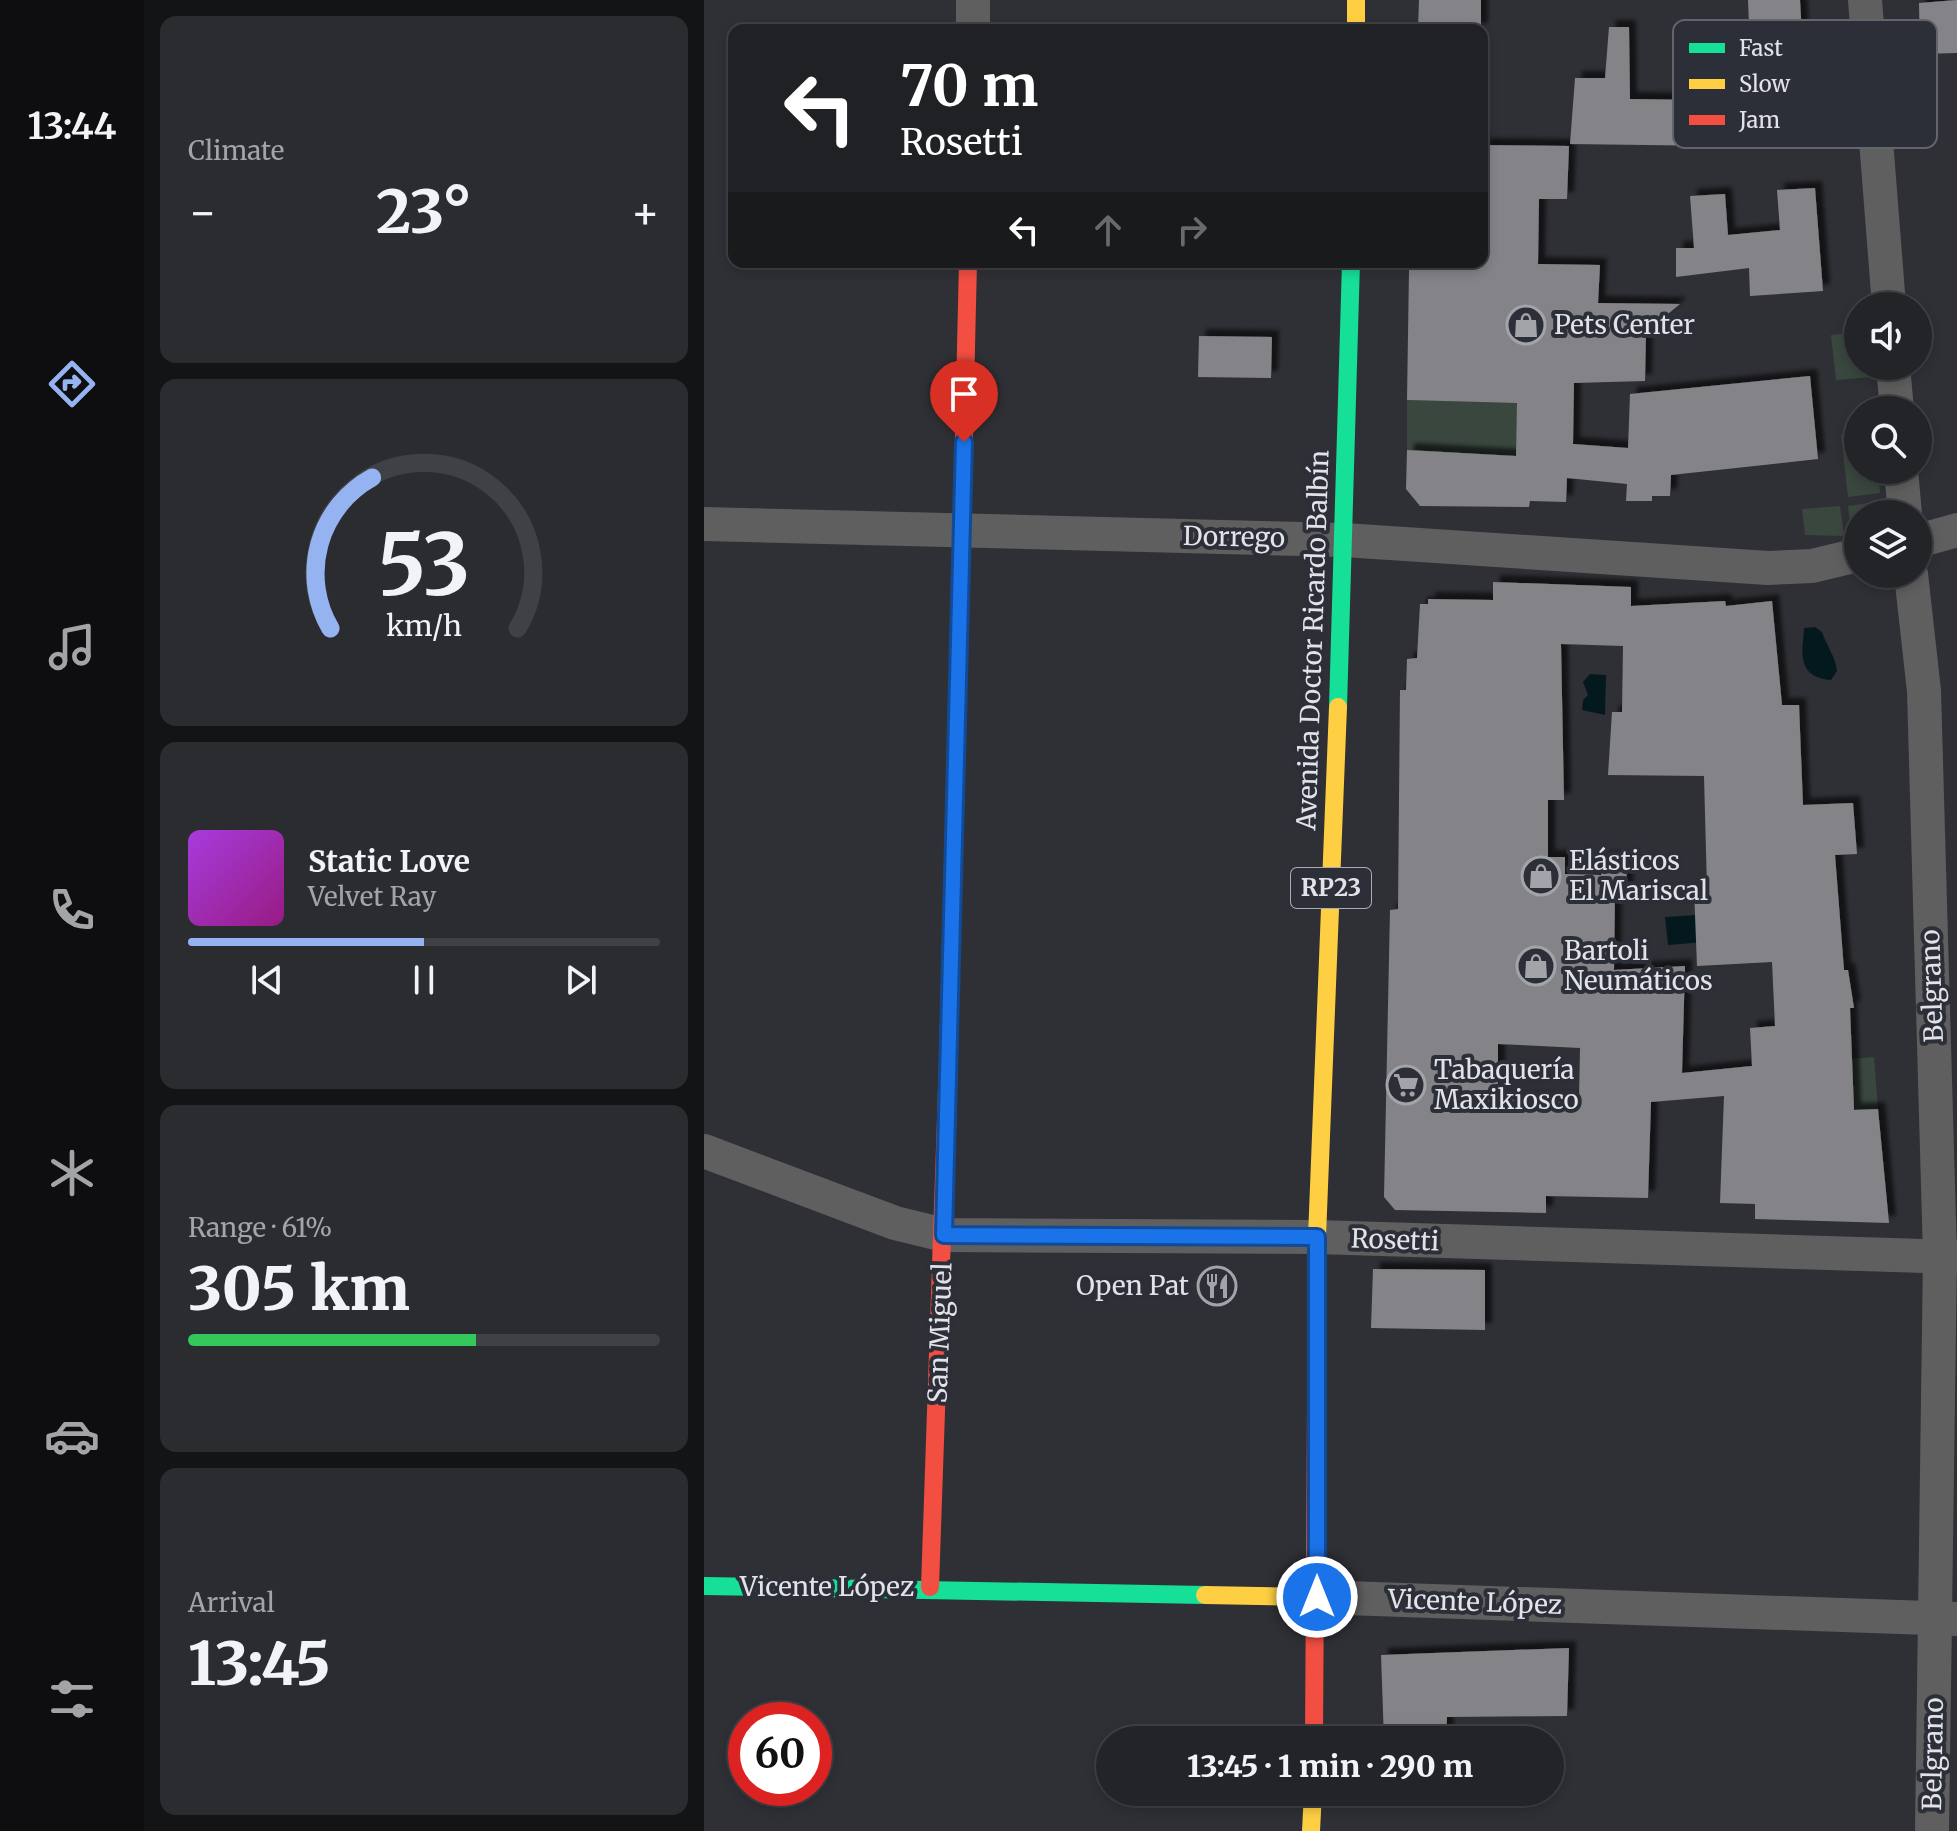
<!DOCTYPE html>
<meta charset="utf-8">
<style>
:root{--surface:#232428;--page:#2b2c30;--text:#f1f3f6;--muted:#a3a4a8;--line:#404145;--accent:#95b2f1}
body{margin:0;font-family:Merriweather,serif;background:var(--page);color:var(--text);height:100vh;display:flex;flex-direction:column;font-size:30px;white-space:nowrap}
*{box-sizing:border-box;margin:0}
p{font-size:26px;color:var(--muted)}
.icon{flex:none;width:44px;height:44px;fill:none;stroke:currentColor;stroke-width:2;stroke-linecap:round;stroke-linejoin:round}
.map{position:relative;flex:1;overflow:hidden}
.details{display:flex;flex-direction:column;gap:16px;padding:16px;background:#131416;width:560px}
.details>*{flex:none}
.guide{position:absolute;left:24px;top:24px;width:760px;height:244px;border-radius:16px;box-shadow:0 4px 12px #0003,0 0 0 2px var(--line);background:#202124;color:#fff;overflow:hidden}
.controls{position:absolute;left:1140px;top:292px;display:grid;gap:16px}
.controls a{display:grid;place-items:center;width:88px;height:88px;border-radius:50%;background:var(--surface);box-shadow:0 4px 12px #0003,0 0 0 2px var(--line);font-size:40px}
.speed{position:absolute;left:24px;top:1702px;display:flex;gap:16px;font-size:40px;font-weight:700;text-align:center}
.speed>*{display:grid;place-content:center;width:104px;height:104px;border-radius:50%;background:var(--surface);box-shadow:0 4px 12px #0003,0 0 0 2px var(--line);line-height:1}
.speed .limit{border:12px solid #d22;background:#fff;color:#111}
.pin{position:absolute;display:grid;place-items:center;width:68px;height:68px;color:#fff;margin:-82px -34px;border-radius:50% 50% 50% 0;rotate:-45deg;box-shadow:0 0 8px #0007}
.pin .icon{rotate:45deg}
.me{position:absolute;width:88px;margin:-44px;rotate:0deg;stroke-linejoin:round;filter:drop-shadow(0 0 6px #0008)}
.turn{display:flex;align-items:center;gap:28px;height:168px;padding:0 40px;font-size:36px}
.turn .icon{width:104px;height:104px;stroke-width:2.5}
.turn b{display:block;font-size:56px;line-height:68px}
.lanes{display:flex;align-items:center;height:76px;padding:0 40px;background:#0003;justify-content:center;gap:40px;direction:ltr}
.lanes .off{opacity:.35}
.big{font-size:60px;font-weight:800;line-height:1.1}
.details .card{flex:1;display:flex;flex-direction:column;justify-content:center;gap:12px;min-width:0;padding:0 28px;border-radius:16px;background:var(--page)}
.details .dial{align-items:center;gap:0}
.dial svg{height:208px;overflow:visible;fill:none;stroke:var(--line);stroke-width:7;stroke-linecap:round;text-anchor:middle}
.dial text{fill:var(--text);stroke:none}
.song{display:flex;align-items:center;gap:24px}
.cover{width:96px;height:96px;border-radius:12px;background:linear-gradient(135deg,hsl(280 70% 55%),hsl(310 70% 35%))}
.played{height:8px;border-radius:4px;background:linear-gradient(90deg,var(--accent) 50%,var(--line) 50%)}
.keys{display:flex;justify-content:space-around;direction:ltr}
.heat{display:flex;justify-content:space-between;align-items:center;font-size:44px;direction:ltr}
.charge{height:12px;border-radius:6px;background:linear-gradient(90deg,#34c759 61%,var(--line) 0)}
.trip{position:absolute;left:392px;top:1726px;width:468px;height:80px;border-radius:40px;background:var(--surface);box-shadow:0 4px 12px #0003,0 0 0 2px var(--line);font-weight:800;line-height:80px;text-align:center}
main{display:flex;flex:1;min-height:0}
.menu{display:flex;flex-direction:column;width:144px;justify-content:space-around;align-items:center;background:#0e0e10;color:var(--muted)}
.menu .icon{width:56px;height:56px}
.menu .selected{color:var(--accent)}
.menu b{font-size:36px;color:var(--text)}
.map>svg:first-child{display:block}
.green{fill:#39473e}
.water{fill:#04191d}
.building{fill:#848488;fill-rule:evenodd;filter:url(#shadow)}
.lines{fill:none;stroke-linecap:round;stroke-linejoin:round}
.street{stroke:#605f5f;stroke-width:34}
.fast{stroke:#16e098;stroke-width:18}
.slow{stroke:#ffcf43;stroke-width:18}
.jam{stroke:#f24e42;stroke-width:18}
.route-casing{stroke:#114b97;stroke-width:20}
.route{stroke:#1a73e8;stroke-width:14}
.labels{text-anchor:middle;stroke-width:8;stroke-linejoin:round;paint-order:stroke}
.shield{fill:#2c2f38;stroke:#abadb4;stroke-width:2}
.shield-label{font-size:24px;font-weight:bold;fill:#e1e3e9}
.poi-label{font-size:26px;fill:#e1e3e9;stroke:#2c2f38;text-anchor:start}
.street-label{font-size:26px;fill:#e1e3e9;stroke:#2c2f38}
.key{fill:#2c2f38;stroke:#62656d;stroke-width:2}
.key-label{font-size:22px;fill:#e1e3e9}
</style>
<main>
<nav class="menu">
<b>13:44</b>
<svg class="icon selected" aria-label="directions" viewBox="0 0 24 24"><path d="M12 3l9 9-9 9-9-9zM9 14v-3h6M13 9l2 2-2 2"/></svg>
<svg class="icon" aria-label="music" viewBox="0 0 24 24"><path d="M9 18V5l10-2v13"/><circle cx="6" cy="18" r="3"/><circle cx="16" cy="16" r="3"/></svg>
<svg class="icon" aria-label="phone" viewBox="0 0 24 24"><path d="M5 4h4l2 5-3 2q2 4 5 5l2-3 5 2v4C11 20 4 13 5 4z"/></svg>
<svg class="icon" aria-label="climate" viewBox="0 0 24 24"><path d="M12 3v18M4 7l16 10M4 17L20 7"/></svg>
<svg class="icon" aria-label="car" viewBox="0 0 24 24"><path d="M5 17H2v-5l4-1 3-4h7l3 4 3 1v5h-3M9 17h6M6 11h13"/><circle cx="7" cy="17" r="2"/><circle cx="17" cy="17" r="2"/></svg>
<svg class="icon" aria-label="filters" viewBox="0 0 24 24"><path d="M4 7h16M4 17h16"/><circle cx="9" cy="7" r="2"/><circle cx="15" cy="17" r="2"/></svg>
</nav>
<section class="details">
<div class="card"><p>Climate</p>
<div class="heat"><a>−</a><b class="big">23°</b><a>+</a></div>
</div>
<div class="card dial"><svg viewBox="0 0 100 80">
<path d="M14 69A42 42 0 1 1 86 69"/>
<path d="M14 69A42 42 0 0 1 30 11" stroke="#95b2f1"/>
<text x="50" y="56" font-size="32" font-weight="700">53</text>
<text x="50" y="72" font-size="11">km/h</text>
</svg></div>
<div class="card">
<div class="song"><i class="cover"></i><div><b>Static Love</b><p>Velvet Ray</p></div></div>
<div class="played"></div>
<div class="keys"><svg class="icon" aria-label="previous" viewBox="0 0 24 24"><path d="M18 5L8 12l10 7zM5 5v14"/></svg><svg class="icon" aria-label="pause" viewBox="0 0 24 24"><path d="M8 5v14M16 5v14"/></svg><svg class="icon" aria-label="next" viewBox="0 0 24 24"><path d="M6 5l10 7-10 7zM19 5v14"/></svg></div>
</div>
<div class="card"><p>Range · 61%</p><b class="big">305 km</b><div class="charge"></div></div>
<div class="card"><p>Arrival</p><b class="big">13:45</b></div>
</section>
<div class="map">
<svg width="1253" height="1831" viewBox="0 0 1253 1831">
<defs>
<filter id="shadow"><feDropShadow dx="7" dy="-7" stdDeviation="2" flood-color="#0009"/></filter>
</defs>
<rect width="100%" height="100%" fill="#2f3035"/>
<g class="green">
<polygon points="1154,332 1154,366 1166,366 1167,377 1132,380 1127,335"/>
<polygon points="703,400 814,403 812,456 703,450"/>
<polygon points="1154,434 1154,470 1174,470 1176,493 1144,497 1137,435"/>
<polygon points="1177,501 1176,514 1154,514 1154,536 1148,536 1144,506"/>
<polygon points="1136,506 1140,536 1101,535 1098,509"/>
<polygon points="1170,1057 1174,1109 1054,1117 1054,1066"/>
</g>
<g class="water">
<path d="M1111,627l7,5c4,13 14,25 15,39l-6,9c-36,-3 -28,-30 -27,-52z"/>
<polygon points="886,674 902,675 901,715 878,710 879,700 884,695 879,682"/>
<polygon points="1011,914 1013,941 964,945 961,917"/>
</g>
<g class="building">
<polygon points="715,0 777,0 777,30 714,30"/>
<polygon points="1044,0 1096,0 1101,86 1095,86 1098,147 1070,147 1069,140 1017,146 866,144 871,78 901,78 905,27 925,27 926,99 996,100 996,105 1048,101"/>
<polygon points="1253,0 1253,53 1216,54 1215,3"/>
<polygon points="778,145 865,146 863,199 835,199 834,264 896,265 894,303 976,304 942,332 941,381 870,383 869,444 924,448 926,394 1106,376 1114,459 967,475 966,496 948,496 948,501 922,501 923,484 863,478 862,502 826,501 825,507 716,506 702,489 703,450 812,456 813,403 703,400 705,270 718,262 778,262"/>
<polygon points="1111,188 1119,291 1046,296 1045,268 972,277 972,248 990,248 986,196 1021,194 1024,235 1076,230 1073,190"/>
<polygon points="495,336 568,337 567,378 494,377"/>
<path d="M789,582l138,5v19l94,-5 1,5 46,-5 10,104h17l4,100 50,-2 4,51 -22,1 9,115h4l6,38h-4l4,102 24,-1 11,114 -134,-4v-15l-35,-1 4,-107 -73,6 -3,96 -102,-2v17l-151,-3 -11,-13 6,-287 8,-1 2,-219h6l1,-31 10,-1 3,-54h8v-5l65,1zM857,644l62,2 -1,66h-10l-4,63 96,1 3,112 -13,1 3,77 75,-4 3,64 -25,2 2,38 -70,7 3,-107 -71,4 1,-77 11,1 1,-35 -25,-1 -1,17 -36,-1v-17h-17v-57h16zM794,1044l82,4 -1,52 -81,-1z"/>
<polygon points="669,1269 781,1270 781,1330 667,1328"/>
<polygon points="865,1648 863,1716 743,1717 742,1740 680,1740 677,1655"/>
</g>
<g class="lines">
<g class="street">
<polyline points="1161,0 1185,306"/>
<polyline points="269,30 269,0"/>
<polyline points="1189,366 1193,410"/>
<polyline points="1197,470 1201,514"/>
<polyline points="0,524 640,540 1064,568 1108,566 1154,555"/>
<polyline points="1214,541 1253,530"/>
<polyline points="1207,574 1220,691 1236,1256 1228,1831"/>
<polyline points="0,1151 191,1223 240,1235 613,1237 1253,1257"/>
<polyline points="613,1597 1253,1619"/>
</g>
<g class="fast">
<polyline points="634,707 647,262"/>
<polyline points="244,1060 259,476"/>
<polyline points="0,1586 501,1595"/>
</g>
<g class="slow">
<polyline points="652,0 652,30"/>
<polyline points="612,1404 613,1237 634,707"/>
<polyline points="501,1595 613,1597"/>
<polyline points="607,1831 609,1792"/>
</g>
<g class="jam">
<polyline points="259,476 264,262"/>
<polyline points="226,1587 244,1060"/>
<polyline points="610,1740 612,1404"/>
</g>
</g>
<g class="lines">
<g class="route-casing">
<polyline id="route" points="260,442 240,1235 613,1237 613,1597"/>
</g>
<use href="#route" class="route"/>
</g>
<defs>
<g id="shop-ring" transform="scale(2)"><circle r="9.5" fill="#2c2f38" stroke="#a3a4aa" stroke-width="1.5"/><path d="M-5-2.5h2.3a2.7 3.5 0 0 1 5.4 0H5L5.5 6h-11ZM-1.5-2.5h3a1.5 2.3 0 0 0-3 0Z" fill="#a3a4aa"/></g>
<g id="supermarket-ring" transform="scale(2)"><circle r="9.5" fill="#2c2f38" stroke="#a3a4aa" stroke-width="1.5"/><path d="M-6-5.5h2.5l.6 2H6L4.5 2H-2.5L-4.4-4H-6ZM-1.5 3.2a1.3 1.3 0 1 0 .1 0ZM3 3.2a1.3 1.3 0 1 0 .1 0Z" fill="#a3a4aa"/></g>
<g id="restaurant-ring" transform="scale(2)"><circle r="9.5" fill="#2c2f38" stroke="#a3a4aa" stroke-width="1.5"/><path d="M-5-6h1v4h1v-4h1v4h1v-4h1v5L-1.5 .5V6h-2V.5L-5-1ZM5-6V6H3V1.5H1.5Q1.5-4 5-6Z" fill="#a3a4aa"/></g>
</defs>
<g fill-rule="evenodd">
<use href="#shop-ring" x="822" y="325"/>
<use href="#shop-ring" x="837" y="876"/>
<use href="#shop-ring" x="832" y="966"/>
<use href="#supermarket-ring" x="702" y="1085"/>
<use href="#restaurant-ring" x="513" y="1286"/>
</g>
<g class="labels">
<rect class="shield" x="587" y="868" width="80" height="40" rx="6"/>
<g class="shield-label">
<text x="627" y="896">RP23</text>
</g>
<g class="poi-label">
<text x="850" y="334">Pets Center</text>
<text x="865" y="870">Elásticos<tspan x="865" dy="30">El Mariscal</tspan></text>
<text x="860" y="960">Bartoli<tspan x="860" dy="30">Neumáticos</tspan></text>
<text x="730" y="1079">Tabaquería<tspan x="730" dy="30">Maxikiosco</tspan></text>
<text x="485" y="1295" text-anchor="end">Open Pat</text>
</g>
<g class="street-label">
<text transform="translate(530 537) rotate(1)" y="9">Dorrego</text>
<text transform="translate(609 640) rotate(-88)" y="9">Avenida Doctor Ricardo Balbín</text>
<text transform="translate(1228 986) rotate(-92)" y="9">Belgrano</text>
<text transform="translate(691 1240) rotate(2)" y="9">Rosetti</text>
<text transform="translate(236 1333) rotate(-88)" y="9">San Miguel</text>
<text x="123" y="1596">Vicente López</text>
<text transform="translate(771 1602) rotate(2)" y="9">Vicente López</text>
<text transform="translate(1229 1754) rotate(-89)" y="9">Belgrano</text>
</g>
</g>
<rect x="969" y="20" width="264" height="128" rx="12" class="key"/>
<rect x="985" y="43" width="36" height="10" fill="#16e098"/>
<rect x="985" y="79" width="36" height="10" fill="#ffcf43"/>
<rect x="985" y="115" width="36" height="10" fill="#f24e42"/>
<g class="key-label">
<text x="1035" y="56">Fast</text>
<text x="1035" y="92">Slow</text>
<text x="1035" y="128">Jam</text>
</g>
</svg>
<div class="controls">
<a><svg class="icon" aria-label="sound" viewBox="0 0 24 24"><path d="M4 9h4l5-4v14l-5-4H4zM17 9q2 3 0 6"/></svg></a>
<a><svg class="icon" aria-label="search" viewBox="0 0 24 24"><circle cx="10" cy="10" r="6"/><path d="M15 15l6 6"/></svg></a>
<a><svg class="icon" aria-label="layers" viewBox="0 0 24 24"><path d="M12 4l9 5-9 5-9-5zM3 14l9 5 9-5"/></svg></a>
</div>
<div class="speed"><div class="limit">60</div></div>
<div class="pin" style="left:260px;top:442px;background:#d93025"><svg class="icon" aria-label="arrive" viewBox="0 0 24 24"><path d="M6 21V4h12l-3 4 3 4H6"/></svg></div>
<svg class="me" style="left:613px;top:1597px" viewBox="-20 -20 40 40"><circle r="17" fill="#1a73e8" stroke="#fff" stroke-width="3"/><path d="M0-11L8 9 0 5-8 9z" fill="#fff"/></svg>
<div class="trip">13:45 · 1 min · 290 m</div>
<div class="guide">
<div class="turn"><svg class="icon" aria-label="left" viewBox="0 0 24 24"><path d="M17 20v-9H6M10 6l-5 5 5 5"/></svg><div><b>70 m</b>Rosetti</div></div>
<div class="lanes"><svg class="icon" aria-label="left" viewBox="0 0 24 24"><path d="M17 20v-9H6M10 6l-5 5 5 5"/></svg><svg class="icon off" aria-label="ahead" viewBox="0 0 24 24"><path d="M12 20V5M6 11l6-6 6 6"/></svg><svg class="icon off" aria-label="right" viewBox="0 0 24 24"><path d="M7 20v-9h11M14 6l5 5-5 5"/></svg></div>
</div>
</div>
</main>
